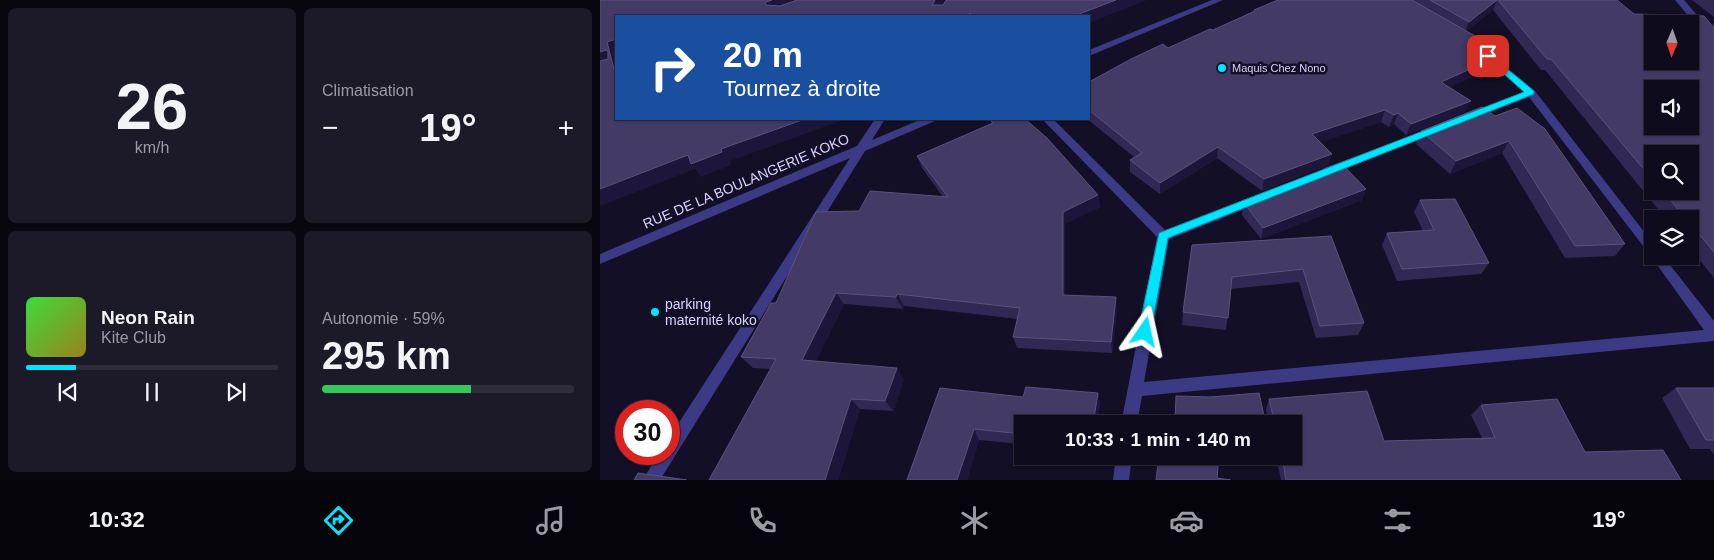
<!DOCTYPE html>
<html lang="fr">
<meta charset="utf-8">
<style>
:root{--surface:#0e0b1c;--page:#1c1929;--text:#f1f3f6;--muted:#9b9ba3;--line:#2e2b3b;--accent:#00e5ff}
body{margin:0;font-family:Helvetica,sans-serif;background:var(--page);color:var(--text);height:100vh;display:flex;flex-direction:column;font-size:19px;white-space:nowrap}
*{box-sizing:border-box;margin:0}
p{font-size:16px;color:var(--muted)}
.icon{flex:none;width:28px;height:28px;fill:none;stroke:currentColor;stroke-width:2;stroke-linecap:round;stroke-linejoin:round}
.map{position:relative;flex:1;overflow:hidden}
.side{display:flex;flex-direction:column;gap:8px;padding:8px;background:#08060f;width:600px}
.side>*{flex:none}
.top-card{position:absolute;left:15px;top:15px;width:475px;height:105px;border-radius:0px;box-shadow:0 1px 4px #0004,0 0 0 1px var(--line);background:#1a4fa0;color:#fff;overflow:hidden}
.needle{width:32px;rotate:182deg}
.tools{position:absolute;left:1044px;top:15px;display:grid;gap:10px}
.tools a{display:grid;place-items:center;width:55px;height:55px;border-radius:0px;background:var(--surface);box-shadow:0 1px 4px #0004,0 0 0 1px var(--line);font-size:25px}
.speed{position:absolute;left:15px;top:400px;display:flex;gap:10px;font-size:25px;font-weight:700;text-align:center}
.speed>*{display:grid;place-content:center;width:65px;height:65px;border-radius:50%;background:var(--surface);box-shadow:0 1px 4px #0004,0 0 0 1px var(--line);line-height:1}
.speed .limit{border:8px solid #d22;background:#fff;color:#111}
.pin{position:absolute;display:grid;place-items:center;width:42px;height:42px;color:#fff;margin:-21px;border-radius:10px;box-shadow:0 2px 8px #0006}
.me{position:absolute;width:55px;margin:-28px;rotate:11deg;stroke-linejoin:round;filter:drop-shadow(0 0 4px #0008)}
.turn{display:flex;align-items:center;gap:18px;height:105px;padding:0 25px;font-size:22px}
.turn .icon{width:65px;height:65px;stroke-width:2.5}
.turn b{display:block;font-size:35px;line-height:42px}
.big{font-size:38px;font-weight:600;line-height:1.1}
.side .widget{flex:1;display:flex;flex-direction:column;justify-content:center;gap:8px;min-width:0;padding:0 18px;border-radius:8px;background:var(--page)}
.side .dial{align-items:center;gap:0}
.dial b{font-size:65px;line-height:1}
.song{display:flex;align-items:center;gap:15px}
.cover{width:60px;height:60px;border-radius:8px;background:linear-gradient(135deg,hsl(120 70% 55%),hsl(50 70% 35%))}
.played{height:5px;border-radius:2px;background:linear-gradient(90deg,var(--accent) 20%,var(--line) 20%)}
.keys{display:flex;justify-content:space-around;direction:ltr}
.heat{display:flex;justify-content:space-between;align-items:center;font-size:28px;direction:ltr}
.charge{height:8px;border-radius:4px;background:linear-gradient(90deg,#34c759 59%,var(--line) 0)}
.side .tiles{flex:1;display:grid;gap:8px;grid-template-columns:repeat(2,1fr)}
.trip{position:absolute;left:414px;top:415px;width:288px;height:50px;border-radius:0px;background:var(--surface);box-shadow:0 1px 4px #0004,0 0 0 1px var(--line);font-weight:600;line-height:50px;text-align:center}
.dock{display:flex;height:80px;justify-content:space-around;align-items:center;background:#06040b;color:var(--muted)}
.dock .icon{width:35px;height:35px}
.dock .on{color:var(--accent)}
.dock b{font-size:22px;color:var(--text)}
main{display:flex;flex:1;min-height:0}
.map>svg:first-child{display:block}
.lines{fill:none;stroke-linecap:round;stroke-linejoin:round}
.minor{fill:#3d3a85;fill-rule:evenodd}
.wall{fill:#312854;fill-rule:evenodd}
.shaded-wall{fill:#1d163a}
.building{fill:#433a66;stroke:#5a527e;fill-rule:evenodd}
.route{fill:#00e5ff;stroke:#0095a6}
.poi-dot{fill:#00e5ff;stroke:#130f26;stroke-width:2}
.labels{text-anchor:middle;stroke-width:5;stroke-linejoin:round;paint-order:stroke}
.far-poi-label{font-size:11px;fill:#d9d4ff;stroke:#130f26;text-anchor:start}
.street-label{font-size:14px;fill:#d9d4ff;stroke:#130f26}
.poi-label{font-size:14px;fill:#d9d4ff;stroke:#130f26;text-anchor:start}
</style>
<main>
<section class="side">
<div class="tiles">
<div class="widget dial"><b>26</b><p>km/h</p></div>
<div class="widget"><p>Climatisation</p>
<div class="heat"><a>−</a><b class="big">19°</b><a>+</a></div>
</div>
<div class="widget">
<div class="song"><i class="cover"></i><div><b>Neon Rain</b><p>Kite Club</p></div></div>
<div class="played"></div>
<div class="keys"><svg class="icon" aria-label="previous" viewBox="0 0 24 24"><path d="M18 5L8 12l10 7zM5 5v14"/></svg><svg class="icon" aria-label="pause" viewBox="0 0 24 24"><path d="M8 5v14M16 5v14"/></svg><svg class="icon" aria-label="next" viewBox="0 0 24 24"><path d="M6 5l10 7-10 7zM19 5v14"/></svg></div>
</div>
<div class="widget"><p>Autonomie · 59%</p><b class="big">295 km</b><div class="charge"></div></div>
</div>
</section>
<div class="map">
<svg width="1114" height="480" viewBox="0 0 1114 480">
<rect width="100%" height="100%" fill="#130f26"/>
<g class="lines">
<g class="minor">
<polygon points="612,0 623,0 489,56 489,50"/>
<polygon points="1075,0 1084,0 1114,35 1114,44 1111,43"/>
<polygon points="882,47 935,91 1052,242 1052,256 1063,256 1114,321 1114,341 542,396 537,424 521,424 557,237 442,119 453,119 565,230 687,183 691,182 697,186 695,189 569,239 544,382 1104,330 1050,255 929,97 874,118 866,118 865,116 866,114 924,92 879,52 879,48"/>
<polygon points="275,119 285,119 272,140 322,119 336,119 335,121 265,151 60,480 43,480 58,454 69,454 69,438 250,158 0,264 0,254 257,146"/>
<polygon points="835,127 839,128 840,130 839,132 732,174 728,175 722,171 724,168"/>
<polygon points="516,456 532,456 529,480 513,480"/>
</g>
</g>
<g class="wall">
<path d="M678,0h339l17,14 78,12 2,-3v255l-24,-30v-29h-24l-121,-149h-4l-48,-60 -27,21 29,27 -6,11 -39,18 15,25 -59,23 -12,-11 -5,3 -8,-5 -61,20 12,12 -4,11 -66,26 -45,-33 -57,36 -30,-22v-12l4,-3 -47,-38h2v-37l79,-34 45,-18 41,-19v-1zM1052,154l38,37h-38z"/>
<polygon points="1092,0 1114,0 1114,17"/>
<polygon points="882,107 1025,244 1015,256 965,258 902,153 850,174 816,144 821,131"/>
<polygon points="391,121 498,195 500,207 465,224 465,295 517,309 512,353 417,348 413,337 418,319 304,306 303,309 244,304 216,361 304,379 293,411 260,409 238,480 109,480 171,369 153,368 141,357 176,303 259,211 343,197 322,168 317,156 392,124"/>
<polygon points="677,188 766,189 762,200 661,239 642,215 644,203 676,192"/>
<polygon points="820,200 889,263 881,274 797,281 782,245 787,233 823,231 814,212"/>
<polygon points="731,236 764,323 758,335 716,338 699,282 631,289 626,330 582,325 583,312 592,245"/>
<polygon points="340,388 423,397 498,393 500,404 497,424 422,424 422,444 379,440 367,480 307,480"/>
<polygon points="1076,388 1114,388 1114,455 1110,449 1090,449 1062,398"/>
<polygon points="669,399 784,441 882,438 871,415 881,405 985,452 1081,480 681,480 676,456 692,456 692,424 669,424 666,409"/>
<polygon points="665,420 663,424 564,424 575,421"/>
</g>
<g class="shaded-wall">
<polygon points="172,0 214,0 172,16 165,5 166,2"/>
<polygon points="335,0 344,0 336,16 332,5"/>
<polygon points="516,0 547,0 489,23 489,16 474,16"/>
<polygon points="897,0 893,10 864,33 869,22"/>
<polygon points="16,39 16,77 0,67 0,52 6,50 11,56 7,42"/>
<polygon points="895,58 889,69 837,93 841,82"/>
<polygon points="871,101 865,112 806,135 811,124"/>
<polygon points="785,110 781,122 710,146 712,134"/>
<polygon points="798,113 794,124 789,127 794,115"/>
<polygon points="205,119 246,119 130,161 131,165 101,177 95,169 0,206 0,189 88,155 121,149"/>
<polygon points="909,141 902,153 850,174 856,161"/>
<polygon points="618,147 617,158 560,194 560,183"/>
<polygon points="732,154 728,165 662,191 664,179"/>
<polygon points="766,189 762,200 661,239 663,228"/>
<polygon points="498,195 500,207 465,224 465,307 463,295 463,212"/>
<polygon points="236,293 244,304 211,371 202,360"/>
<polygon points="297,294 304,306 303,309 296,297"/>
<polygon points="516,297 517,309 512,353 511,342"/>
<polygon points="297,368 304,379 293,411 285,401"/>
<polygon points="498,393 500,404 497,424 493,424"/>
<polygon points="251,399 260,409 238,480 225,480"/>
<polygon points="374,429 379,440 367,480 357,480"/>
</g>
<g class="building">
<polygon points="0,0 172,0 166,2 165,5 180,6 197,0 335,0 332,5 343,5 346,0 516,0 474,16 373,16 370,13 367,16 16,16 16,39 7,42 16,77 16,119 205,119 121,149 122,152 91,164 88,155 0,189 0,61 8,59 8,52 6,50 0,52"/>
<polygon points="678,0 812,0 875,36 886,45 895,58 841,82 871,101 811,124 798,113 794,115 785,110 712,134 732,154 664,179 618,147 560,183 530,160 542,153 489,110 489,82 531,59 563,44 568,48 610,29 613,30 655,11 654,10"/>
<polygon points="830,0 897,0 869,22"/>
<path d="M898,0h119l17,14 70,2 10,12v224l-24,-29v-4h-4l-23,-28h27v-37h-38v25l-101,-120h-4zM1052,24h38v37h-38zM1052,89h38v37h-38z"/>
<polygon points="882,107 895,116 917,108 945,129 1025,244 975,246 909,141 856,161 821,131"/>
<polygon points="396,119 425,119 447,138 498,195 463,212 463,295 516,297 511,342 413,337 420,308 297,294 296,297 236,293 202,360 297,368 285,401 251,399 225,480 109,480 176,359 141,357 171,303 176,303 216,212 259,211 270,191 348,197 317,156 393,123 391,121"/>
<polygon points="741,163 766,189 663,228 644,203 681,191 677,188"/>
<polygon points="855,199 889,263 802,269 787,233 834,230 820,200"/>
<polygon points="731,236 764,323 720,326 703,269 632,277 628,318 583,312 592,245"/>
<polygon points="426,387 498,393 493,424 422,424 422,434 374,429 357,480 307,480 340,388 423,397"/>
<polygon points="1076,388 1114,388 1114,440 1106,440"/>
<polygon points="767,391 784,441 895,438 881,405 957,399 985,452 1063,450 1081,480 686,480 682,456 692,456 692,424 675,424 669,399"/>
<polygon points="659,393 665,420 621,423 621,424 564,424 564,420 575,421 576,396 610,397"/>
<polygon points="559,456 619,456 617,478 631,480 556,480"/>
<polygon points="38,473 87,480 34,480"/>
</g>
<polygon class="route" points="888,53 934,91 934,94 568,238 551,332 549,336 545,337 540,336 538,332 559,233 924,92 885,57 885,54"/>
<g class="poi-dot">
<circle cx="622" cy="68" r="5"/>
<circle cx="55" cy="312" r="5"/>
</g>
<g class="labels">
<g class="far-poi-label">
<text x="632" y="72">Maquis Chez Nono</text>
</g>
<g class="street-label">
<text transform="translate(146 181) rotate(-23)" y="5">RUE DE LA BOULANGERIE KOKO</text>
</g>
<g class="poi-label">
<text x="65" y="309">parking<tspan x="65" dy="16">maternité koko</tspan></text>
</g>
</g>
</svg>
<div class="tools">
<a><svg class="needle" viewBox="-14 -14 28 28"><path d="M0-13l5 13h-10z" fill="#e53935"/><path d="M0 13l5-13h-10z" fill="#9b9ba3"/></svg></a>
<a><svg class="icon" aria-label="sound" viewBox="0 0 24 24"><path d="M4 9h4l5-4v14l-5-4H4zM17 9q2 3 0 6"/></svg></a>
<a><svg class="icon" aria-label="search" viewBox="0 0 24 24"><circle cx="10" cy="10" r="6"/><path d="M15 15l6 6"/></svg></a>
<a><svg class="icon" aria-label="layers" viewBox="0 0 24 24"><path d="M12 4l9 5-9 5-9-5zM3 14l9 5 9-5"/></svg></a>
</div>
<div class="speed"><div class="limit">30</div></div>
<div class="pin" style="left:888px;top:56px;background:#d93025"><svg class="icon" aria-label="arrive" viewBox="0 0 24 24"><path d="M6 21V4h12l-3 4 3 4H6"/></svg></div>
<svg class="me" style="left:545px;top:332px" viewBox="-20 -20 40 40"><path d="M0-17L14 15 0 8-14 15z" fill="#00e5ff" stroke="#fff" stroke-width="4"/></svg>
<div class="trip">10:33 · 1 min · 140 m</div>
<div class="top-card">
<div class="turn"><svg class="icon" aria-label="right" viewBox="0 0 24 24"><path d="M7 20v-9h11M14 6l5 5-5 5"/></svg><div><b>20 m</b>Tournez à droite</div></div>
</div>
</div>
</main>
<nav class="dock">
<b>10:32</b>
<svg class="icon on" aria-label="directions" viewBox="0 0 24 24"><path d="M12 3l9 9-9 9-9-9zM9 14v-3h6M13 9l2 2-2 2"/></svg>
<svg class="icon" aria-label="music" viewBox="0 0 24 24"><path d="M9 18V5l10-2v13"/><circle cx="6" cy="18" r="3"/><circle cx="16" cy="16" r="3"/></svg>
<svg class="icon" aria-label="phone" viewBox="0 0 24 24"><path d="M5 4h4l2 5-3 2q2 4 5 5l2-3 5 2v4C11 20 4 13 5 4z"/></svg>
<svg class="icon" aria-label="climate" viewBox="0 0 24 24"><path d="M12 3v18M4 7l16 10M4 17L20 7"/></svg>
<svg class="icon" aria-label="car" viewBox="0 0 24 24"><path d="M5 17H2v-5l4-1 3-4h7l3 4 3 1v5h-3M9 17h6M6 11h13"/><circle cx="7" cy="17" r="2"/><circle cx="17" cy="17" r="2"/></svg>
<svg class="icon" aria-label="filters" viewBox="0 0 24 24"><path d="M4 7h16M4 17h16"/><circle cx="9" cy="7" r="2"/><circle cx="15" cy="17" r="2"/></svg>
<b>19°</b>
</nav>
